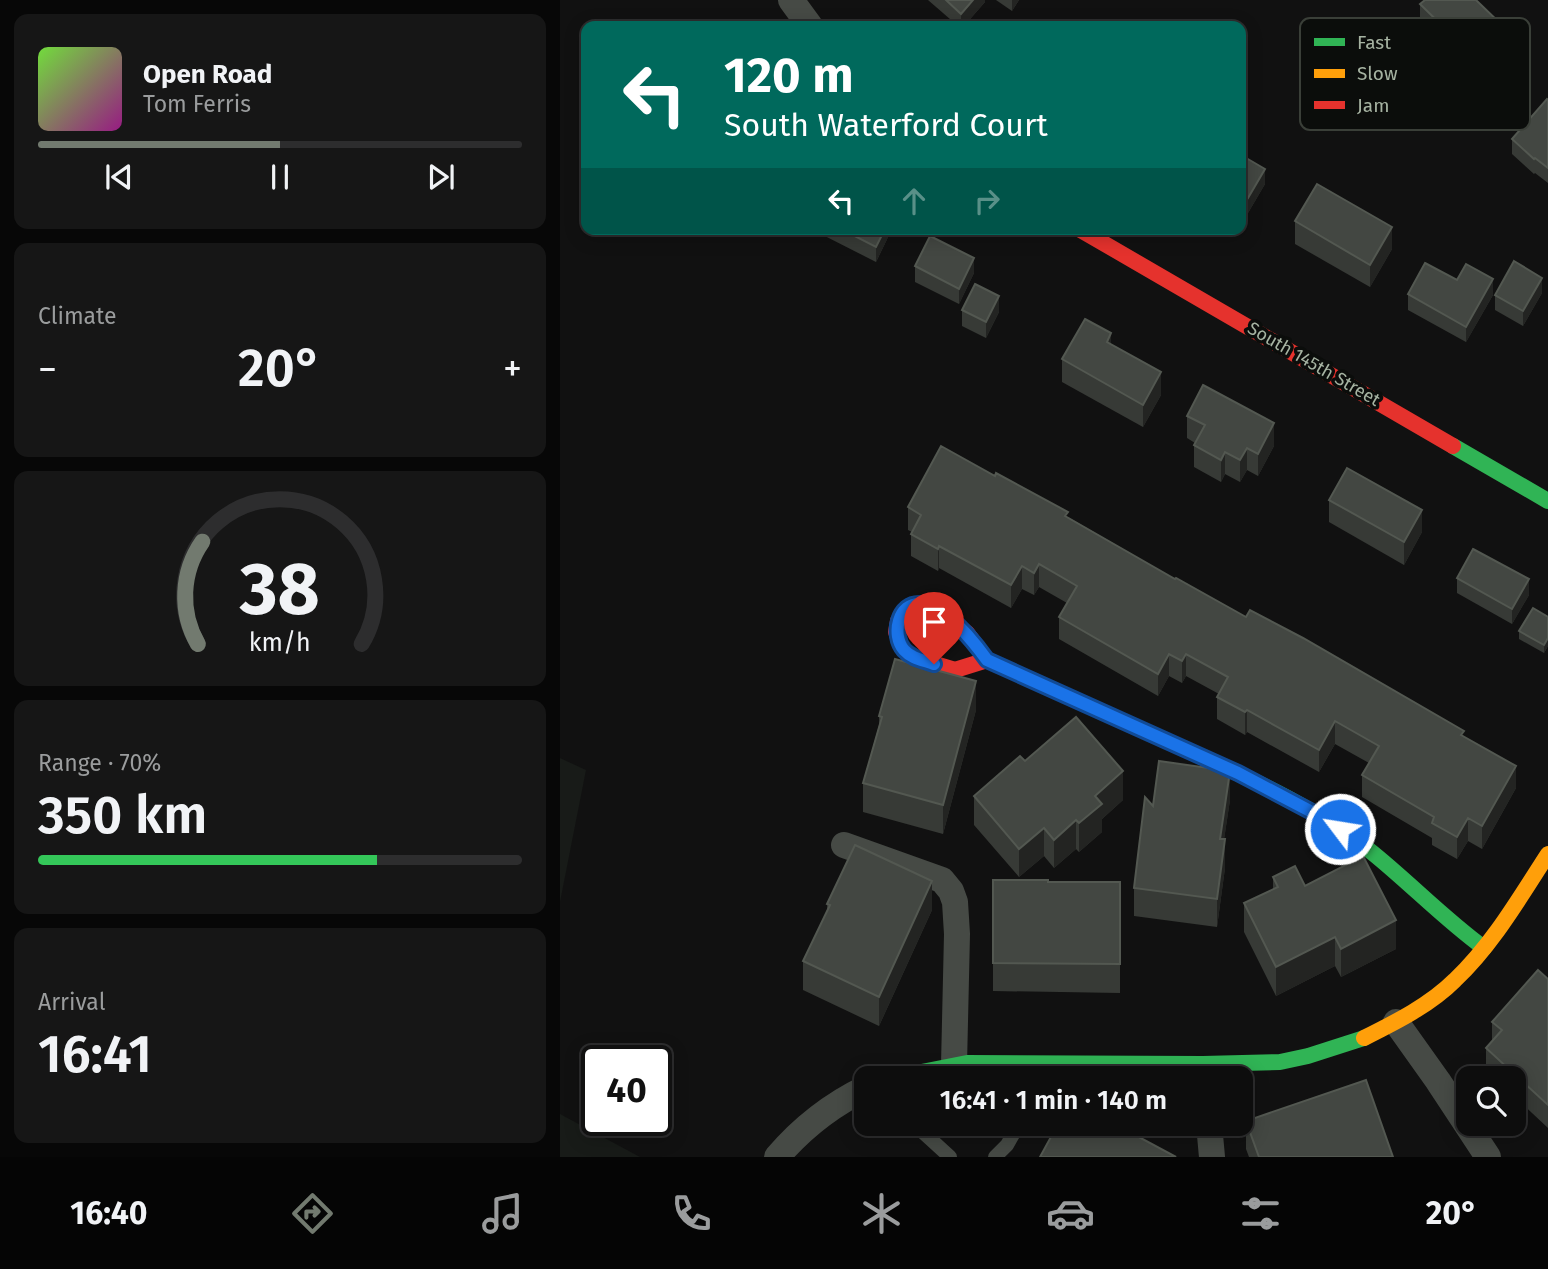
<!DOCTYPE html>
<meta charset="utf-8">
<style>
:root{--surface:#0d0d0d;--page:#161616;--text:#f1f3f6;--muted:#9a9c9d;--line:#2d2d2e;--accent:#727a6f}
body{margin:0;font-family:"Fira Sans",sans-serif;background:var(--page);color:var(--text);height:100vh;display:flex;flex-direction:column;font-size:26px;white-space:nowrap}
*{box-sizing:border-box;margin:0}
p{font-size:23px;color:var(--muted)}
.icon{flex:none;width:38px;height:38px;fill:none;stroke:currentColor;stroke-width:2;stroke-linecap:round;stroke-linejoin:round}
.map{position:relative;flex:1;overflow:hidden}
.sheet{display:flex;flex-direction:column;gap:14px;padding:14px;background:#070707;width:560px}
.sheet>*{flex:none}
.banner{position:absolute;left:21px;top:21px;width:665px;height:214px;border-radius:14px;box-shadow:0 4px 18px #0003,0 0 0 2px var(--line);background:#00695c;color:#fff;overflow:hidden}
.controls{position:absolute;left:896px;top:1066px;display:grid;gap:14px}
.controls a{display:grid;place-items:center;width:70px;height:70px;border-radius:14px;background:var(--surface);box-shadow:0 4px 18px #0003,0 0 0 2px var(--line);font-size:35px}
.speed{position:absolute;left:21px;top:1045px;display:flex;gap:14px;font-size:35px;font-weight:700;text-align:center}
.speed>*{display:grid;place-content:center;width:91px;height:91px;border-radius:50%;background:var(--surface);box-shadow:0 4px 18px #0003,0 0 0 2px var(--line);line-height:1}
.speed .limit{border:4px solid #111;border-radius:10px;background:#fff;color:#111}
.pin{position:absolute;display:grid;place-items:center;width:60px;height:60px;color:#fff;margin:-72px -30px;border-radius:50% 50% 50% 0;rotate:-45deg;box-shadow:0 0 7px #0007}
.pin .icon{rotate:45deg}
.me{position:absolute;width:77px;margin:-38px;rotate:301deg;stroke-linejoin:round;filter:drop-shadow(0 0 5px #0008)}
.turn{display:flex;align-items:center;gap:24px;height:147px;padding:0 28px;font-size:32px}
.turn .icon{width:91px;height:91px;stroke-width:2.5}
.turn b{display:block;font-size:49px;line-height:60px}
.lanes{display:flex;align-items:center;height:66px;padding:0 28px;background:#0003;justify-content:center;gap:35px;direction:ltr}
.lanes .off{opacity:.35}
.big{font-size:52px;font-weight:600;line-height:1.1}
.sheet .card{flex:1;display:flex;flex-direction:column;justify-content:center;gap:10px;min-width:0;padding:0 24px;border-radius:14px;background:var(--page)}
.sheet .dial{align-items:center;gap:0}
.dial svg{height:182px;overflow:visible;fill:none;stroke:var(--line);stroke-width:7;stroke-linecap:round;text-anchor:middle}
.dial text{fill:var(--text);stroke:none}
.song{display:flex;align-items:center;gap:21px}
.cover{width:84px;height:84px;border-radius:10px;background:linear-gradient(135deg,hsl(100 70% 55%),hsl(310 70% 35%))}
.played{height:7px;border-radius:4px;background:linear-gradient(90deg,var(--accent) 50%,var(--line) 50%)}
.keys{display:flex;justify-content:space-around;direction:ltr}
.heat{display:flex;justify-content:space-between;align-items:center;font-size:38px;direction:ltr}
.charge{height:10px;border-radius:5px;background:linear-gradient(90deg,#34c759 70%,var(--line) 0)}
.trip{position:absolute;left:294px;top:1066px;width:399px;height:70px;border-radius:14px;background:var(--surface);box-shadow:0 4px 18px #0003,0 0 0 2px var(--line);font-weight:600;line-height:70px;text-align:center}
.menu{display:flex;height:112px;justify-content:space-around;align-items:center;background:#050505;color:var(--muted)}
.menu .icon{width:49px;height:49px}
.menu .active{color:var(--accent)}
.menu b{font-size:32px;color:var(--text)}
main{display:flex;flex:1;min-height:0}
.map>svg:first-child{display:block}
.built{fill:#181b18}
.lines{fill:none;stroke-linecap:round;stroke-linejoin:round}
.lane{stroke:#464a45;stroke-width:14}
.street{stroke:#464a45;stroke-width:26}
.fast{stroke:#30b455;stroke-width:16}
.slow{stroke:#ff9f0a;stroke-width:16}
.jam{stroke:#e5322d;stroke-width:16}
.wall{fill:#373a36}
.shaded-wall{fill:#232422}
.building{fill:#434742;stroke:#535851;stroke-width:2}
.route-casing{stroke:#114b97;stroke-width:18}
.route{stroke:#1a73e8;stroke-width:12}
.labels{text-anchor:middle;stroke-width:7;stroke-linejoin:round;paint-order:stroke}
.street-label{font-size:18px;fill:#a6b3a2;stroke:#0b0d0b}
.key{fill:#0b0d0b;stroke:#3a3f38;stroke-width:2}
.key-label{font-size:19px;fill:#a6b3a2}
</style>
<main>
<section class="sheet">
<div class="card">
<div class="song"><i class="cover"></i><div><b>Open Road</b><p>Tom Ferris</p></div></div>
<div class="played"></div>
<div class="keys"><svg class="icon" aria-label="previous" viewBox="0 0 24 24"><path d="M18 5L8 12l10 7zM5 5v14"/></svg><svg class="icon" aria-label="pause" viewBox="0 0 24 24"><path d="M8 5v14M16 5v14"/></svg><svg class="icon" aria-label="next" viewBox="0 0 24 24"><path d="M6 5l10 7-10 7zM19 5v14"/></svg></div>
</div>
<div class="card"><p>Climate</p>
<div class="heat"><a>−</a><b class="big">20°</b><a>+</a></div>
</div>
<div class="card dial"><svg viewBox="0 0 100 80">
<path d="M14 69A42 42 0 1 1 86 69"/>
<path d="M14 69A42 42 0 0 1 16 24" stroke="#727a6f"/>
<text x="50" y="56" font-size="32" font-weight="700">38</text>
<text x="50" y="72" font-size="11">km/h</text>
</svg></div>
<div class="card"><p>Range · 70%</p><b class="big">350 km</b><div class="charge"></div></div>
<div class="card"><p>Arrival</p><b class="big">16:41</b></div>
</section>
<div class="map">
<svg width="988" height="1157" viewBox="0 0 988 1157">
<rect width="100%" height="100%" fill="#111"/>
<g class="built">
<polygon points="0,758 26,770 0,902"/>
<polygon points="0,1114 80,1157 0,1157"/>
</g>
<g class="lines">
<g class="lane">
<polyline points="354,1124 390,1157"/>
<polyline points="435,1157 447,1145 459,1124"/>
</g>
<g class="street">
<polyline points="231,0 250,26"/>
<polyline points="284,845 382,880 391,891 395,902 397,934 394,1065"/>
<polyline points="836,1022 878,1081 928,1157"/>
<polyline points="649,1124 652,1157"/>
<path d="M217,1157c24,-28 56,-53 89,-69"/>
</g>
<g class="fast">
<polyline points="893,446 988,501"/>
<path d="M644,758c56,25 116,53 165,92 39,31 74,68 115,98"/>
<polyline points="331,1078 407,1063 643,1064 720,1062 748,1056 804,1038"/>
</g>
<path class="slow" d="M804,1038c32,-16 66,-33 91,-58 38,-36 65,-83 93,-126"/>
<g class="jam">
<polyline points="519,229 893,446"/>
<polyline points="427,660 395,670 352,657 342,648 336,632 338,621 343,613 352,605 360,604 375,608 407,633 427,660 644,758"/>
</g>
</g>
<g class="wall">
<polygon points="368,0 425,0 425,2 404,26 398,26"/>
<polygon points="436,0 459,0 452,11"/>
<polygon points="860,4 968,60 942,84 916,56 907,65 860,20"/>
<polygon points="988,100 988,183 975,173 974,174 952,154 952,139"/>
<polygon points="681,155 705,184 688,213 681,209"/>
<polygon points="735,221 832,249 810,287 735,244"/>
<polygon points="251,229 332,229 316,262"/>
<polygon points="355,266 414,273 399,304 355,282"/>
<polygon points="897,280 933,295 906,342 848,310 848,294"/>
<polygon points="982,293 963,326 935,310 935,295"/>
<polygon points="402,310 439,312 426,338 402,326"/>
<polygon points="551,344 601,395 583,427 502,382 502,359"/>
<polygon points="627,416 714,446 698,476 687,470 680,482 665,474 661,482 634,467 634,445 635,443 627,438"/>
<polygon points="769,500 862,532 844,565 769,522"/>
<polygon points="348,507 508,517 615,579 904,736 956,788 922,849 908,841 897,859 872,845 872,838 802,797 802,775 809,763 775,744 759,772 687,732 685,735 657,719 657,697 659,694 626,676 622,683 609,676 598,696 499,639 499,617 507,603 479,587 474,595 462,589 451,608 379,568 378,571 351,556 351,534 352,532 348,530"/>
<polygon points="897,578 969,595 952,624 897,593"/>
<polygon points="988,617 988,646 984,653 959,639 959,631"/>
<polygon points="416,710 383,834 303,812 303,783 319,725 319,716"/>
<polygon points="465,761 563,800 542,819 542,832 519,852 516,849 494,868 484,856 459,877 414,825 414,796"/>
<polygon points="670,800 664,839 665,868 657,927 574,916 574,888 593,806"/>
<polygon points="713,877 745,886 836,949 781,977 775,966 716,996 684,932 684,903 713,889"/>
<polygon points="433,880 488,882 560,882 560,993 433,991"/>
<polygon points="267,904 372,910 319,1026 243,990 243,961 267,911"/>
<polygon points="988,979 988,1128 954,1096 954,1078 934,1078 926,1070 926,1048 932,1041 932,1022"/>
<polygon points="686,1121 833,1157 689,1157 686,1149"/>
</g>
<g class="shaded-wall">
<polygon points="413,0 425,0 425,2 404,26 401,26 401,14"/>
<polygon points="452,0 459,0 452,11"/>
<polygon points="916,41 916,56 907,65 907,50"/>
<polygon points="968,45 968,60 942,84 942,69"/>
<polygon points="705,169 705,184 688,213 688,198"/>
<polygon points="832,227 832,249 810,287 810,265"/>
<polygon points="325,229 332,229 316,262 316,247"/>
<polygon points="414,258 414,273 399,304 399,289"/>
<polygon points="982,278 982,293 963,326 963,311"/>
<polygon points="933,279 933,295 906,342 906,327"/>
<polygon points="439,296 439,312 426,338 426,322"/>
<polygon points="551,333 551,356 547,342"/>
<polygon points="601,372 601,395 583,427 583,405"/>
<polygon points="714,423 714,446 698,476 698,454"/>
<polygon points="687,448 687,470 680,482 680,460"/>
<polygon points="665,452 665,474 661,482 661,460"/>
<polygon points="862,510 862,532 844,565 844,542"/>
<polygon points="379,546 379,568 378,571 378,549"/>
<polygon points="479,564 479,587 474,595 474,573"/>
<polygon points="462,566 462,589 451,608 451,585"/>
<polygon points="969,579 969,595 952,624 952,609"/>
<polygon points="988,638 988,646 984,653 984,645"/>
<polygon points="609,654 609,676 598,696 598,674"/>
<polygon points="626,654 626,676 622,683 622,661"/>
<polygon points="416,681 416,710 383,834 383,805"/>
<polygon points="687,710 687,732 685,735 685,712"/>
<polygon points="775,721 775,744 759,772 759,750"/>
<polygon points="956,766 956,788 922,849 922,826"/>
<polygon points="563,771 563,800 542,819 542,832 519,852 519,823 535,796"/>
<polygon points="670,771 670,800 660,867 660,839"/>
<polygon points="908,818 908,841 897,859 897,837"/>
<polygon points="516,820 516,849 494,868 494,840"/>
<polygon points="484,828 484,856 459,877 459,849"/>
<polygon points="665,839 665,868 657,927 657,899"/>
<polygon points="372,881 372,910 319,1026 319,997"/>
<polygon points="836,920 836,949 781,977 781,949"/>
<polygon points="775,937 775,966 716,996 716,967"/>
</g>
<g class="building">
<polygon points="386,0 413,0 401,14"/>
<polygon points="865,0 916,0 945,28 949,25 968,45 942,69 916,41 907,50 860,4"/>
<polygon points="987,99 988,100 988,168 975,158 974,159 952,139"/>
<polygon points="681,155 705,169 688,198 681,193"/>
<polygon points="757,184 832,227 810,265 735,221"/>
<polygon points="281,229 325,229 316,247"/>
<polygon points="370,236 414,258 399,289 355,266"/>
<polygon points="954,261 982,278 963,311 935,295"/>
<polygon points="865,263 897,280 906,264 933,279 906,327 848,294"/>
<polygon points="415,284 439,296 426,322 402,310"/>
<polygon points="525,319 551,333 547,342 601,372 583,405 502,359"/>
<polygon points="643,385 714,423 698,454 687,448 680,460 665,452 661,460 634,445 645,425 627,416"/>
<polygon points="381,446 435,476 436,473 508,512 505,516 615,579 616,578 686,617 690,610 743,638 904,731 901,735 956,766 922,826 908,818 897,837 872,823 874,817 802,775 819,746 775,721 759,750 687,710 685,712 657,697 668,677 626,654 622,661 609,654 598,674 499,617 517,586 479,564 474,573 462,566 451,585 379,546 378,549 351,534 361,515 348,507"/>
<polygon points="787,468 862,510 844,542 769,500"/>
<polygon points="913,549 969,579 952,609 897,578"/>
<polygon points="973,608 988,617 988,638 984,645 959,631"/>
<polygon points="335,659 416,681 383,805 303,783 322,717 319,716"/>
<polygon points="516,717 563,771 535,796 542,804 519,823 516,820 494,840 484,828 459,849 414,796 460,756 465,761"/>
<polygon points="599,761 670,771 660,839 665,839 657,899 574,888 585,797 593,806"/>
<polygon points="295,845 372,881 319,997 243,961 270,905 267,904"/>
<polygon points="803,856 836,920 781,949 775,937 716,967 684,903 718,887 713,877 735,866 745,886"/>
<polygon points="433,880 488,880 488,882 560,882 560,964 433,963"/>
<polygon points="978,970 988,979 988,1105 926,1048 942,1030 932,1022"/>
<polygon points="806,1080 833,1157 699,1157 686,1121"/>
<polygon points="498,1124 564,1124 562,1128 616,1157 480,1157"/>
</g>
<g class="lines">
<g class="route-casing">
<path id="route" d="M374,664c-11,-4 -22,-5 -30,-14 -13,-15 -6,-48 17,-46 24,1 53,38 66,56l251,113 74,39 28,17"/>
</g>
<use href="#route" class="route"/>
</g>
<g class="labels">
<g class="street-label">
<text transform="translate(754 364) rotate(30)" y="6">South 145th Street</text>
</g>
</g>
<rect x="740" y="18" width="230" height="112" rx="10" class="key"/>
<rect x="754" y="38" width="31" height="8" fill="#30b455"/>
<rect x="754" y="69" width="31" height="9" fill="#ff9f0a"/>
<rect x="754" y="101" width="31" height="8" fill="#e5322d"/>
<g class="key-label">
<text x="797" y="49">Fast</text>
<text x="797" y="80">Slow</text>
<text x="797" y="112">Jam</text>
</g>
</svg>
<div class="controls">
<a><svg class="icon" aria-label="search" viewBox="0 0 24 24"><circle cx="10" cy="10" r="6"/><path d="M15 15l6 6"/></svg></a>
</div>
<div class="speed"><div class="limit">40</div></div>
<div class="pin" style="left:374px;top:664px;background:#d93025"><svg class="icon" aria-label="arrive" viewBox="0 0 24 24"><path d="M6 21V4h12l-3 4 3 4H6"/></svg></div>
<svg class="me" style="left:780px;top:829px" viewBox="-20 -20 40 40"><circle r="17" fill="#1a73e8" stroke="#fff" stroke-width="3"/><path d="M0-11L8 9 0 5-8 9z" fill="#fff"/></svg>
<div class="trip">16:41 · 1 min · 140 m</div>
<div class="banner">
<div class="turn"><svg class="icon" aria-label="left" viewBox="0 0 24 24"><path d="M17 20v-9H6M10 6l-5 5 5 5"/></svg><div><b>120 m</b>South Waterford Court</div></div>
<div class="lanes"><svg class="icon" aria-label="left" viewBox="0 0 24 24"><path d="M17 20v-9H6M10 6l-5 5 5 5"/></svg><svg class="icon off" aria-label="ahead" viewBox="0 0 24 24"><path d="M12 20V5M6 11l6-6 6 6"/></svg><svg class="icon off" aria-label="right" viewBox="0 0 24 24"><path d="M7 20v-9h11M14 6l5 5-5 5"/></svg></div>
</div>
</div>
</main>
<nav class="menu">
<b>16:40</b>
<svg class="icon active" aria-label="directions" viewBox="0 0 24 24"><path d="M12 3l9 9-9 9-9-9zM9 14v-3h6M13 9l2 2-2 2"/></svg>
<svg class="icon" aria-label="music" viewBox="0 0 24 24"><path d="M9 18V5l10-2v13"/><circle cx="6" cy="18" r="3"/><circle cx="16" cy="16" r="3"/></svg>
<svg class="icon" aria-label="phone" viewBox="0 0 24 24"><path d="M5 4h4l2 5-3 2q2 4 5 5l2-3 5 2v4C11 20 4 13 5 4z"/></svg>
<svg class="icon" aria-label="climate" viewBox="0 0 24 24"><path d="M12 3v18M4 7l16 10M4 17L20 7"/></svg>
<svg class="icon" aria-label="car" viewBox="0 0 24 24"><path d="M5 17H2v-5l4-1 3-4h7l3 4 3 1v5h-3M9 17h6M6 11h13"/><circle cx="7" cy="17" r="2"/><circle cx="17" cy="17" r="2"/></svg>
<svg class="icon" aria-label="filters" viewBox="0 0 24 24"><path d="M4 7h16M4 17h16"/><circle cx="9" cy="7" r="2"/><circle cx="15" cy="17" r="2"/></svg>
<b>20°</b>
</nav>
